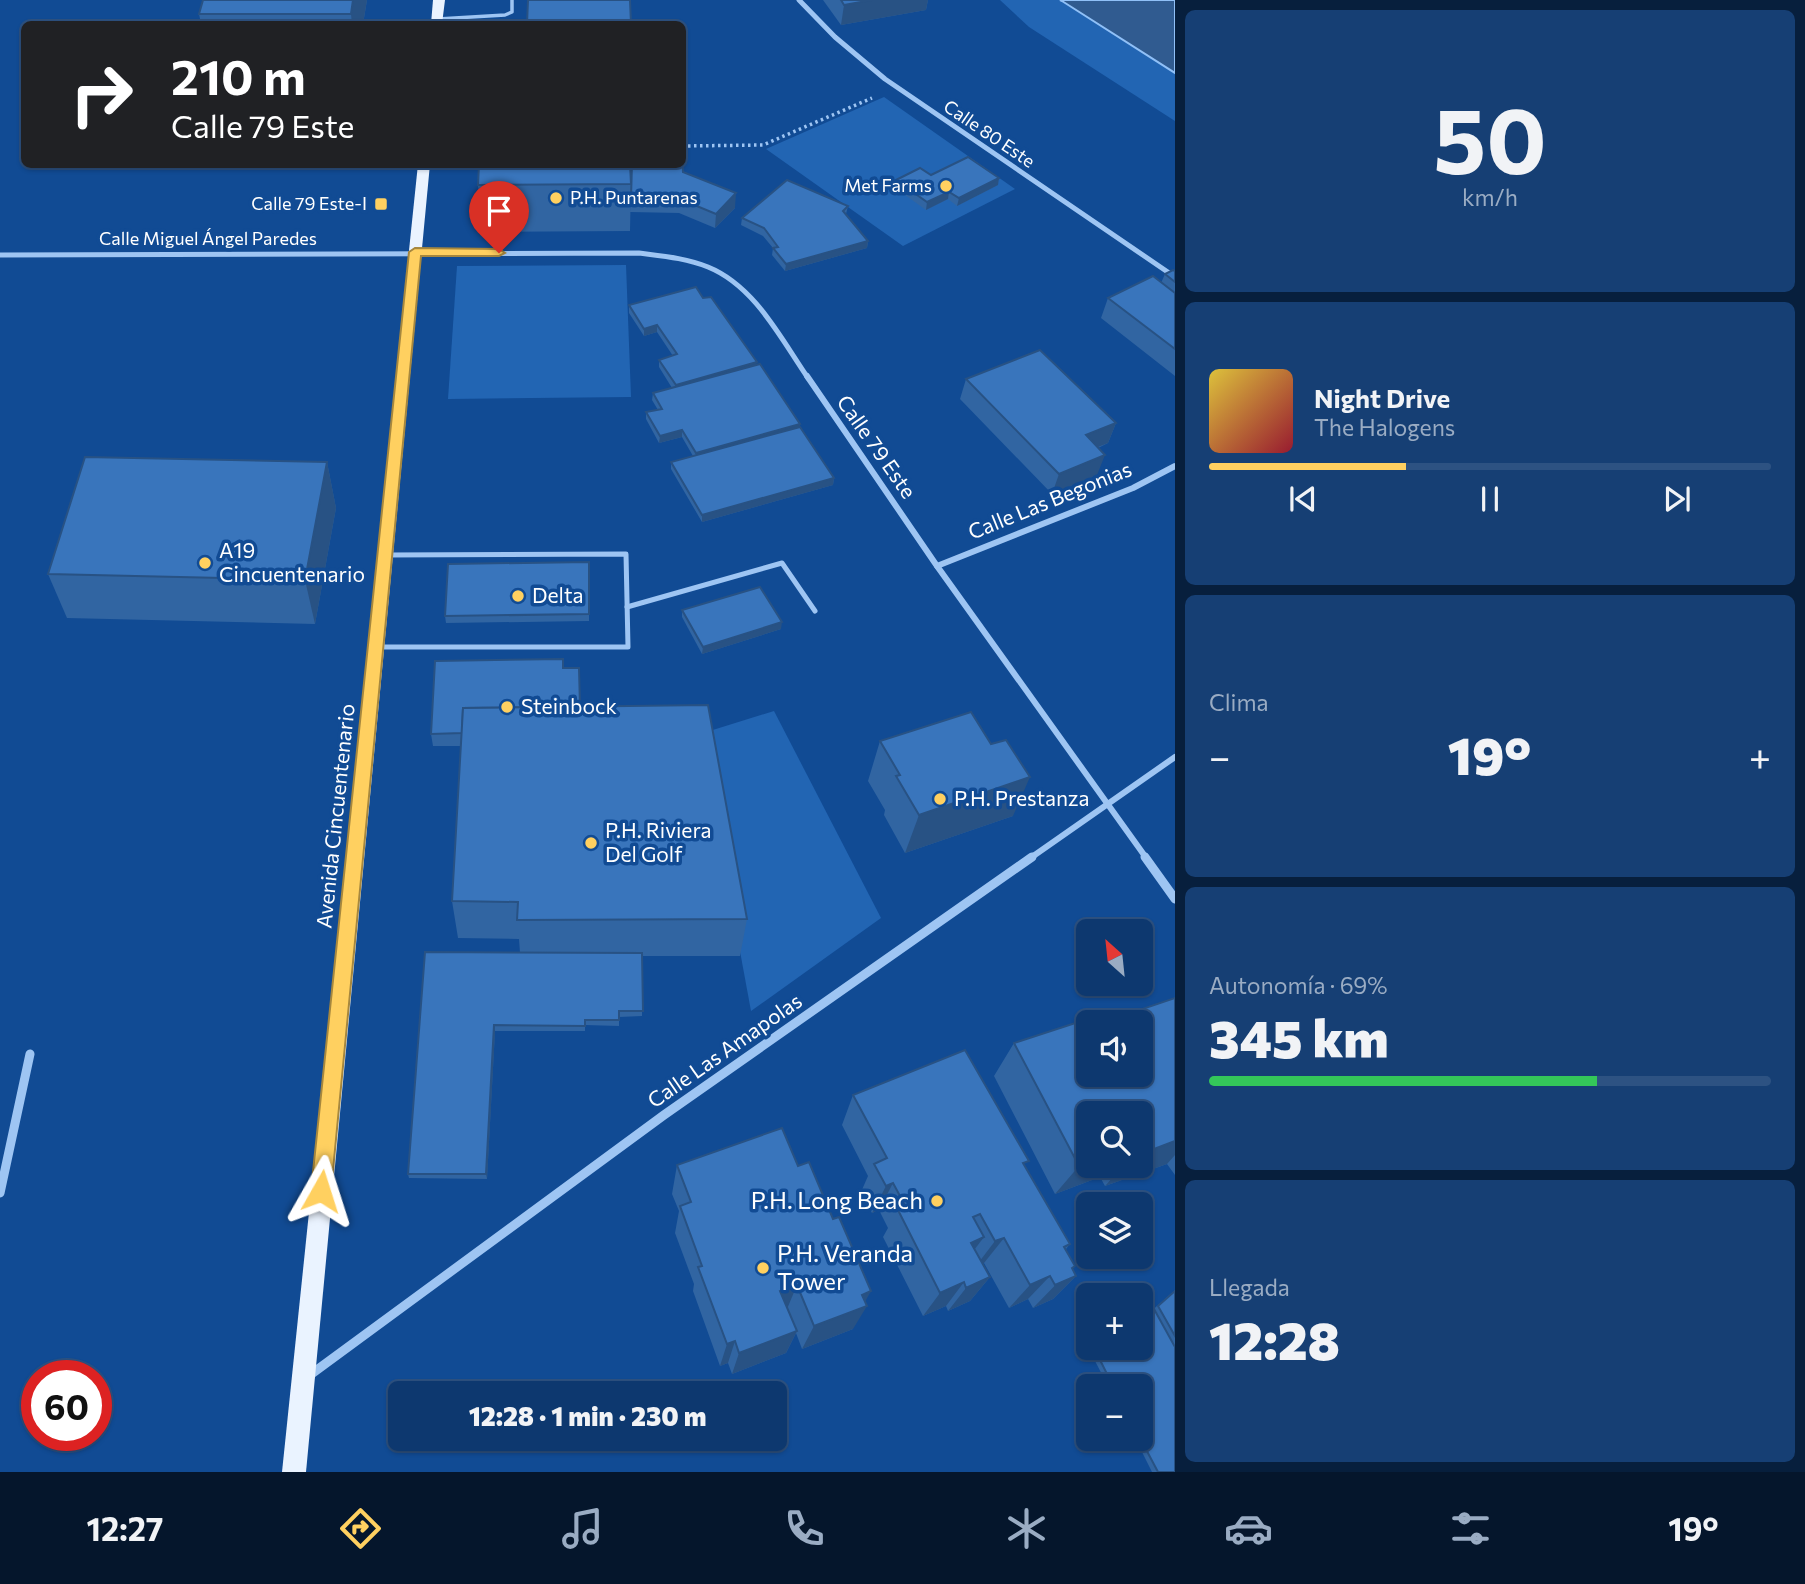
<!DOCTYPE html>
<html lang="es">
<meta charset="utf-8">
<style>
:root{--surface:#0d386f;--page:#163f74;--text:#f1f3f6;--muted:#9aacc3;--line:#2d5282;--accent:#ffd060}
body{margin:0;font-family:Commissioner,sans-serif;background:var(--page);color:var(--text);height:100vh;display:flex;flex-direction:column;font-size:26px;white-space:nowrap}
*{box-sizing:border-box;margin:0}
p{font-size:23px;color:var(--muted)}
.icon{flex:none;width:38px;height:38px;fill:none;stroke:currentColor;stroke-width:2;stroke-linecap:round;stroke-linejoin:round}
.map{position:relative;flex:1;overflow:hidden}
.panel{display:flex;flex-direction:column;gap:10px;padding:10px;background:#071f3d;width:630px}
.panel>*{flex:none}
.guide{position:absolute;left:21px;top:21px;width:665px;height:147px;border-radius:10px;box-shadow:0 2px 5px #0004,0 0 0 2px var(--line);background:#202124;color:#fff;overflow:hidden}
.needle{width:46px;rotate:333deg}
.fabs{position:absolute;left:1076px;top:919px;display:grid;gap:14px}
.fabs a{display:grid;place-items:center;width:77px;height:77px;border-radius:10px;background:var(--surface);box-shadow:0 2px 5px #0004,0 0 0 2px var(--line);font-size:35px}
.speed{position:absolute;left:21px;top:1360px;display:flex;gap:14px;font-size:35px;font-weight:700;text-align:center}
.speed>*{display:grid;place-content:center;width:91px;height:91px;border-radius:50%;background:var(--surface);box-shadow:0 2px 5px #0004,0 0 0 2px var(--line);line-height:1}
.speed .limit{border:10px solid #d22;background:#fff;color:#111}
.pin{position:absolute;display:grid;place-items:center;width:60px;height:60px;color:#fff;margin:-72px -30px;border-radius:50% 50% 50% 0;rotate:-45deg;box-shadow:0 0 7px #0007}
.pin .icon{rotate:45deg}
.me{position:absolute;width:77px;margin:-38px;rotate:6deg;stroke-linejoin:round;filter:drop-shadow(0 0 5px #0008)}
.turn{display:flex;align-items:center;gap:24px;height:147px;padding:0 35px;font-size:32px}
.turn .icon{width:91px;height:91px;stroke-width:2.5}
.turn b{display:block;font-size:49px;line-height:60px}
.big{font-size:52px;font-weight:800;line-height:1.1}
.panel .tile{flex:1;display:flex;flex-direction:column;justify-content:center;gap:10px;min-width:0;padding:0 24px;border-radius:10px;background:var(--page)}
.panel .dial{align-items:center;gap:0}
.dial b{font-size:91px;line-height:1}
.song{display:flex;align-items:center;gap:21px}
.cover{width:84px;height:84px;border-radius:10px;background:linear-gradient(135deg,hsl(50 70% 55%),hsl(350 70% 35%))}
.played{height:7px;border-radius:4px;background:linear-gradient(90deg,var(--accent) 35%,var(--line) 35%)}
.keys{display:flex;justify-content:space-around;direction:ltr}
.heat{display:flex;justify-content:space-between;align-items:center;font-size:38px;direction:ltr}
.charge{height:10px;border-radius:5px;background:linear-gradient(90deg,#34c759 69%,var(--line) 0)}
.trip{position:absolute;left:388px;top:1381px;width:399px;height:70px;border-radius:10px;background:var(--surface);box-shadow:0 2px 5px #0004,0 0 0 2px var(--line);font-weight:800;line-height:70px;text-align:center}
.tab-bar{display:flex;height:112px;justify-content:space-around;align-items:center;background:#05162c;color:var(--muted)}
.tab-bar .icon{width:49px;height:49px}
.tab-bar .current{color:var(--accent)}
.tab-bar b{font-size:32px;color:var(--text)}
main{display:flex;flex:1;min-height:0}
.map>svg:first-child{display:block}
.green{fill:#2265b3}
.water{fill:#305b90;stroke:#90c0f7;stroke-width:2}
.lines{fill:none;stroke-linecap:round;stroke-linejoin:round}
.path{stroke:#9ec5f3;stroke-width:3.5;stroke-dasharray:2.5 3.5;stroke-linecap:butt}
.lane-far1{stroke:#9ec5f3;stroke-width:3.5}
.lane{stroke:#9ec5f3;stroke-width:5}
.street-far2{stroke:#9ec5f3;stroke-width:5}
.street-far1{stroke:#9ec5f3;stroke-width:6}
.street{stroke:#9ec5f3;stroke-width:9}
.primary{fill:#eaf3ff;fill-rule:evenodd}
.wall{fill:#3165a2;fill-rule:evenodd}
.shaded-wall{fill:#285284}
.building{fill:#3975bc;stroke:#285284;stroke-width:2;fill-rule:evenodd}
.route{fill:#ffd060;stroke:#a6873e;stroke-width:2}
.poi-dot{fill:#ffd060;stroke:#114b94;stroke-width:2.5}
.labels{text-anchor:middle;stroke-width:7;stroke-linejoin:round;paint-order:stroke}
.far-street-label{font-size:18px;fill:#fff;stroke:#114b94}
.far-poi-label{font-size:18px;fill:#fff;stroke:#114b94;text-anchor:end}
.street-label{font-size:21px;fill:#fff;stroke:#114b94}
.poi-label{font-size:21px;fill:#fff;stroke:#114b94;text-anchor:start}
.near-poi-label{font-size:24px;fill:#fff;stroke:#114b94;text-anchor:end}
</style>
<main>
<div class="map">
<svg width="1175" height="1472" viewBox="0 0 1175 1472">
<rect width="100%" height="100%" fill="#114b94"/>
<g class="green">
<polygon points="1000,0 1175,0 1175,121 1029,27"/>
<polygon points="884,97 1015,189 903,246 766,149"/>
<polygon points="626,265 631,397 448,399 457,266"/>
<polygon points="774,711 881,918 751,1011 700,734"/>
</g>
<polygon class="water" points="1060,0 1175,0 1175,73 1062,1"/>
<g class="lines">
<polyline class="path" points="682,146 763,145 872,98"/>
<polyline class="lane-far1" points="438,19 505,15 512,12 512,0"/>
<g class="lane">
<polyline points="627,607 782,563 815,611"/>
<polyline points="379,647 628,647 626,554 386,555"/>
</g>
<g class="street-far2">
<polyline points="799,0 835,37 885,79 1175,277"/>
<path d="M0,255l639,-2c23,3 47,5 69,14 47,19 73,72 100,111"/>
</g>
<g class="street-far1">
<polyline points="807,376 937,566 1147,859"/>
<polyline points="937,566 1133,488 1175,466"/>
<polyline points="1029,859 1175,757"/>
</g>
<g class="street">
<polyline points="1145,857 1175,899"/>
<polyline points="0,1193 30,1054"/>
<polyline points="310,1375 664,1115 1032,857"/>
</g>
<g class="primary">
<polygon points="433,0 445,0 442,24 431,24"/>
<polygon points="418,164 430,164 306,1472 282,1472"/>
</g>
</g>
<g class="wall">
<polygon points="203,0 367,0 363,24 201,24 199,14"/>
<polygon points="823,0 928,0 926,10 841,25"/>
<polygon points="632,164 683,172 735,208 715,228 679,213 630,212"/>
<polygon points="931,175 998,185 957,206 948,199 926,210 894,187 896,180"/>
<polygon points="631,184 630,231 481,232 478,185"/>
<polygon points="848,206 846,214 868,241 867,248 785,271 772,255 773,248 763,236 741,225 742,218"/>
<polygon points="1175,271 1175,376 1101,318 1108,298 1161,283 1165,274"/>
<polygon points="703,298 757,365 800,424 799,427 834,478 833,485 702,522 671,469 671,462 693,456 682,437 659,443 646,419 646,412 658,410 652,400 653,393 672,388 659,367 659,360 673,356 657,332 644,336 629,313 629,305"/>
<polygon points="966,379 1116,423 1108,443 1098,448 1097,475 1052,494 960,399"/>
<polygon points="327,462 336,508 315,624 67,618 48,574"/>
<polygon points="589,562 589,621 446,623 445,616"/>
<polygon points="682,610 781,629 702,654 682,617"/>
<polygon points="564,668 580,707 747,919 740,956 642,956 642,1016 619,1017 619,1026 585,1025 585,1031 495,1031 487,1179 409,1178 408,1174 520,953 519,939 458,938 452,901 461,746 433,746 431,734"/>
<polygon points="880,741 1013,816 905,853 884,815 885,810 868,781"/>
<path d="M1175,998v177l-8,-11 -62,22 -5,-9 -45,17 -61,-118 20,-33 93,-22zM1141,1113v53h-53z"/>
<polygon points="853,1095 1025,1166 1070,1244 1066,1249 1072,1268 1076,1276 1053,1299 1033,1308 1028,1299 1009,1308 984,1263 982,1264 990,1277 970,1301 948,1311 946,1306 923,1316 883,1237 888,1228 879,1210 872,1213 861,1192 868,1176 842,1125"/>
<polygon points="677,1165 798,1166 853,1329 802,1349 796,1333 786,1353 732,1374 728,1363 720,1366 693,1291 694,1284 675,1233 679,1211 672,1194"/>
<polygon points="1175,1290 1175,1472 1152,1472 1135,1438 1141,1438 1141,1386 1108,1386 1095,1361"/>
</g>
<g class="shaded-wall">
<polygon points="353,0 367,0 363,24 352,24 351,14"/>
<polygon points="872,0 928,0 926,10 841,25 844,5"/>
<polygon points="999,178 998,185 957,206 959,198"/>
<polygon points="949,192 948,199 926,210 927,202"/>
<polygon points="736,193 735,208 715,228 716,214"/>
<polygon points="868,241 867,248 785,271 786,264"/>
<polygon points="657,325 657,332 644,336 644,329"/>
<polygon points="757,362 756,369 675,392 676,385"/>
<polygon points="1116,423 1108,443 1078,455 1086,435"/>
<polygon points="800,424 799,431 695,460 696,453"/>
<polygon points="682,430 682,437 659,443 660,436"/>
<polygon points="1105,455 1097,475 1052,494 1059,474"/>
<polygon points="327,462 336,508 315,624 305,580"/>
<polygon points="834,478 833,485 702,522 702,515"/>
<polygon points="782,622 781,629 702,654 703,647"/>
<polygon points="1030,777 1013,816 905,853 919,815"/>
<polygon points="494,1025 495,1031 487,1179 486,1174"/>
<polygon points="1175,1141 1175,1155 1167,1164 1105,1186 1123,1166 1141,1166 1141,1154"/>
<polygon points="1088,1162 1088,1166 1110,1166 1100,1177 1055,1194 1079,1166"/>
<polygon points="893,1183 879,1210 872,1213 886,1186"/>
<polygon points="984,1237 965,1262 971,1243"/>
<polygon points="1004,1238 984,1263 976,1266 995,1241"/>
<polygon points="1075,1266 1057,1284 1076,1276 1053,1299 1033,1308 1072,1268"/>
<polygon points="1050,1276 1028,1299 1009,1308 1030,1285"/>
<polygon points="990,1277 970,1301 948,1311 966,1288"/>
<polygon points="964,1282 946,1306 923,1316 940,1293"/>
<polygon points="797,1285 787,1309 780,1291"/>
<polygon points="871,1291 861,1309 867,1306 853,1329 802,1349 814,1326 862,1295"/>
<polygon points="797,1331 786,1353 732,1374 739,1353"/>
<polygon points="735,1341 728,1363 720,1366 727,1344"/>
</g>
<g class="building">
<polygon points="203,0 353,0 351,14 199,14"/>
<polygon points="528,0 630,0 631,24 527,24"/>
<polygon points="841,0 872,0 844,5"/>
<polygon points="682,157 683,172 736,193 716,214 680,199 631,198 632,164 682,164"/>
<polygon points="968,157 999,178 959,198 949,192 927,202 896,180 920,168 931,175"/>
<polygon points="479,164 630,164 631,184 478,185"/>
<polygon points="787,180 848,206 843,211 868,241 786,264 773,248 778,247 764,228 742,218"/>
<polygon points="1173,270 1175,271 1175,282 1165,274"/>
<polygon points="1153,276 1175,293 1175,349 1108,298"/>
<polygon points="696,287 703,298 711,297 757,362 676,385 659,360 677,354 657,325 644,329 629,305"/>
<polygon points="1040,350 1116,423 1086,435 1105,455 1059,474 966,379"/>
<polygon points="760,364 800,424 696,453 682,430 660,436 646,412 662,409 653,393"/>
<polygon points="800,427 834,478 702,515 671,462"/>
<polygon points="85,457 327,462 305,580 48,574"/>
<polygon points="589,562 589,614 445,616 448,564"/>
<polygon points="760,587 782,622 703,647 682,610"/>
<polygon points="563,659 563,668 579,668 580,707 463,708 462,733 431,734 435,661"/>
<polygon points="708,705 747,919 517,920 518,902 452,901 463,708"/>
<polygon points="971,712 991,744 1006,740 1030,777 919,815 896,776 900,775 880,741"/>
<polygon points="425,952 642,953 643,1011 619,1011 619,1020 585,1020 585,1026 494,1025 486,1174 408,1174"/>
<path d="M1175,998v143l-34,13v-41h-53v49l-9,4 -65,-123 89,-29 4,7zM1088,1022h53v52h-53z"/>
<polygon points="965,1050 1029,1161 1023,1163 1070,1244 1064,1247 1075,1266 1072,1268 1076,1276 1055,1285 1050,1276 1030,1285 1004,1238 995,1241 980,1214 973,1217 984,1237 971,1243 990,1277 966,1288 964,1282 940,1293 898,1210 906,1207 893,1183 886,1186 874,1164 887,1158 853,1095"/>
<polygon points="782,1128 798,1166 809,1162 833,1219 839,1217 871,1291 862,1295 867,1306 814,1326 797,1285 780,1291 797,1331 739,1353 735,1341 727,1344 698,1267 702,1266 680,1206 691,1202 677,1165"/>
<polygon points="1175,1291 1175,1336 1158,1306"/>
<polygon points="1154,1309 1175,1347 1175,1472 1158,1472 1140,1438 1141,1386 1113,1386 1099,1358 1111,1348 1141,1348 1141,1321"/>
</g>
<polygon class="route" points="415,248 499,249 505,253 499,256 421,256 331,1191 328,1198 321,1201 314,1198 311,1191 409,252"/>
<g class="poi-dot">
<circle cx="946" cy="186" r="7"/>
<circle cx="556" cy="198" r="7"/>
<rect x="374" y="197" width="14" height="14" rx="3.5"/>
<circle cx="205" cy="563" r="7"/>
<circle cx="518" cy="596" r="7"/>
<circle cx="507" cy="707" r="7"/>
<circle cx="940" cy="799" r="7"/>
<circle cx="591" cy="843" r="7"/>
<circle cx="937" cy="1201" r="7"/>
<circle cx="763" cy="1268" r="7"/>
</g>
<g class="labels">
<g class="far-street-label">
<text transform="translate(989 134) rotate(34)" y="6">Calle 80 Este</text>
<text x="208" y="245">Calle Miguel Ángel Paredes</text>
</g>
<g class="far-poi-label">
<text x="932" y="192">Met Farms</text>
<text x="570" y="204" text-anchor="start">P.H. Puntarenas</text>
<text x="367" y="210">Calle 79 Este-I</text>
</g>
<g class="street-label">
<text transform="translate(876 447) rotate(55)" y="7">Calle 79 Este</text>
<text transform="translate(1050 501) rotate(-22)" y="7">Calle Las Begonias</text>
<text transform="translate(336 816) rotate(-84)" y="7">Avenida Cincuentenario</text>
<text transform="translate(725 1051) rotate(-35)" y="7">Calle Las Amapolas</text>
</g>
<g class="poi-label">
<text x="219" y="558">A19<tspan x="219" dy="24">Cincuentenario</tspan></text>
<text x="532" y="603">Delta</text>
<text x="521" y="714">Steinbock</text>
<text x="954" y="806">P.H. Prestanza</text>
<text x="605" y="838">P.H. Riviera<tspan x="605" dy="24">Del Golf</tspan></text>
</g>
<g class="near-poi-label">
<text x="923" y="1209">P.H. Long Beach</text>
<text x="777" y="1262" text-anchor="start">P.H. Veranda<tspan x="777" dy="28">Tower</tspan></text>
</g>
</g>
</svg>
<div class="fabs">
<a><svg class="needle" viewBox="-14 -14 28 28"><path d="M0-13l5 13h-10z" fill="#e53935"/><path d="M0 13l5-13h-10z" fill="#9aacc3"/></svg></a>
<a><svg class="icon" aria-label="sound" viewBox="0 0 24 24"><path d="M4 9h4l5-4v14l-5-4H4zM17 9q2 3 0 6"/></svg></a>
<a><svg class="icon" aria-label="search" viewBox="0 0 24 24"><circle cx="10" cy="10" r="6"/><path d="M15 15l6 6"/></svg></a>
<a><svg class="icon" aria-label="layers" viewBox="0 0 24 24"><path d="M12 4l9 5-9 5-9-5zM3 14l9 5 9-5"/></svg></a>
<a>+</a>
<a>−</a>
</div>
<div class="speed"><div class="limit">60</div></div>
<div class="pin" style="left:499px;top:253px;background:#d93025"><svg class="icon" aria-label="arrive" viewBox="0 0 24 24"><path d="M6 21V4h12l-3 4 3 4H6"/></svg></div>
<svg class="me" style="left:321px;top:1191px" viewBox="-20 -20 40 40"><path d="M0-17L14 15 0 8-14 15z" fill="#ffd060" stroke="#fff" stroke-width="4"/></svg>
<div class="trip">12:28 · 1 min · 230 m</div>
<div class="guide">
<div class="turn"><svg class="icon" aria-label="right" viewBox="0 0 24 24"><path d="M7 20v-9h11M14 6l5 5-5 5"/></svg><div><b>210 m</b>Calle 79 Este</div></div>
</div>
</div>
<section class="panel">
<div class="tile dial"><b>50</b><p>km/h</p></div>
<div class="tile">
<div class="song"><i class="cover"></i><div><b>Night Drive</b><p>The Halogens</p></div></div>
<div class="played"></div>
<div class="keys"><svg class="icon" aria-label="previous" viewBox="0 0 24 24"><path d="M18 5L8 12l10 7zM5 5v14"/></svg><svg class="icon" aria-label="pause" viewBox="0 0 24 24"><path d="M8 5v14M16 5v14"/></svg><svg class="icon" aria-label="next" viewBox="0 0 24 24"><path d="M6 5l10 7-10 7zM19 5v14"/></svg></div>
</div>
<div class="tile"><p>Clima</p>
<div class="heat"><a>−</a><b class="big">19°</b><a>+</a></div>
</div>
<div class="tile"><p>Autonomía · 69%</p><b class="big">345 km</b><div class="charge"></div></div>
<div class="tile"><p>Llegada</p><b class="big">12:28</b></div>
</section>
</main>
<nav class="tab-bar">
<b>12:27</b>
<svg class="icon current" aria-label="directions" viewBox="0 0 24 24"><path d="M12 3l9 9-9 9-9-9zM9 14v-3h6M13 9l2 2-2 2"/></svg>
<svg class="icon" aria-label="music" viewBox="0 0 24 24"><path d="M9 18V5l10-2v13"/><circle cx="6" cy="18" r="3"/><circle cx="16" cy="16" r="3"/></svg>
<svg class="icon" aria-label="phone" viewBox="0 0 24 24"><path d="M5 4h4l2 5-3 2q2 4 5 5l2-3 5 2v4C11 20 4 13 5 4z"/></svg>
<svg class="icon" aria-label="climate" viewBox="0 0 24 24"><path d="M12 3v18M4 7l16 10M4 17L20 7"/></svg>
<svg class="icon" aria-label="car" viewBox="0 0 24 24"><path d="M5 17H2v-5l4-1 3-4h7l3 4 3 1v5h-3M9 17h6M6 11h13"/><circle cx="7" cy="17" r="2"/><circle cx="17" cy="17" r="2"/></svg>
<svg class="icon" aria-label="filters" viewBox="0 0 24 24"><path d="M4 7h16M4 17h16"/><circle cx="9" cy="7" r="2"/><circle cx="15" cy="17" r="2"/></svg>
<b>19°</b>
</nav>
